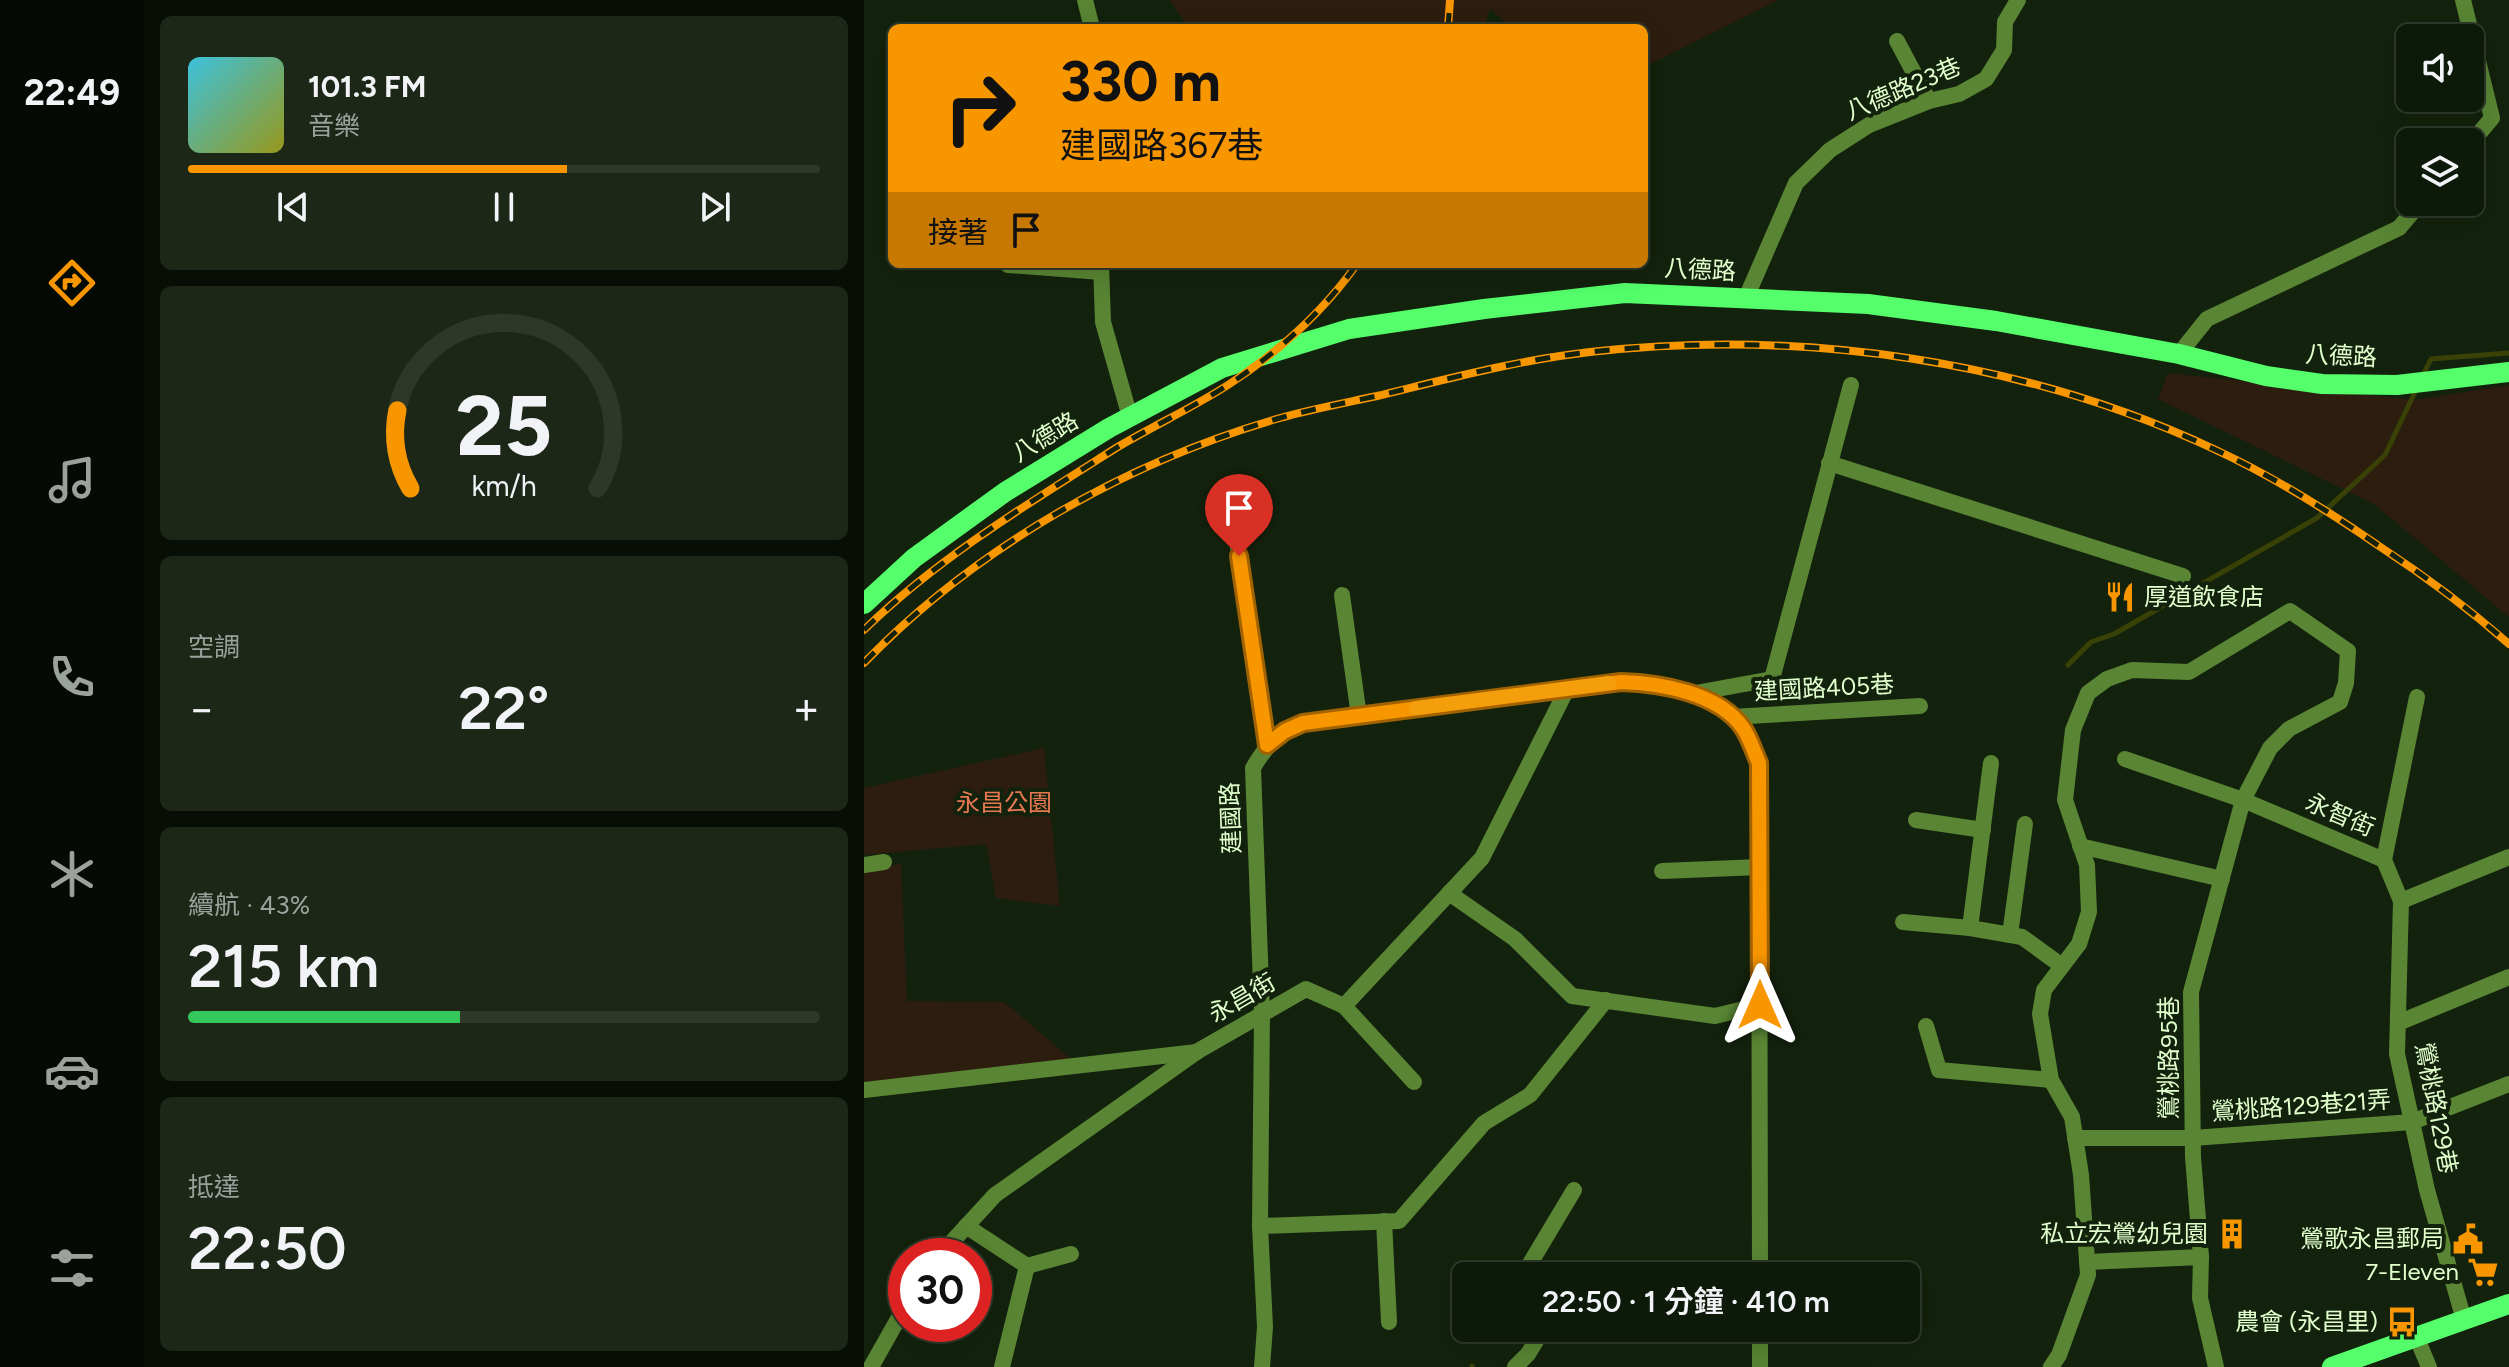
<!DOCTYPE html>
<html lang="zh-TW">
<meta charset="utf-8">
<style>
:root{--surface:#0e1a09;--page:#1c2717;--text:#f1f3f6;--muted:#9ba19c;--line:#2e382a;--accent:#f89600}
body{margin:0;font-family:Figtree,"Noto Sans TC",sans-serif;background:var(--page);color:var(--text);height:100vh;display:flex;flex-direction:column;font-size:30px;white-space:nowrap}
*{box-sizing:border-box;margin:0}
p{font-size:26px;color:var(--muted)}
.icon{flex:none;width:44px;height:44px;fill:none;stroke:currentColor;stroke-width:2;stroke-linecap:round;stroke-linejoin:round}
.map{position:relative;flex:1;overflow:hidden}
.drawer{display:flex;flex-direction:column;gap:16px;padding:16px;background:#080e05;width:720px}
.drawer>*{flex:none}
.hud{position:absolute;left:24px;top:24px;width:760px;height:244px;border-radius:12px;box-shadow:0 8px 32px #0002,0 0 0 2px var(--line);background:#f89600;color:#111;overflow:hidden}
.fabs{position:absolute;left:1532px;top:24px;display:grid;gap:16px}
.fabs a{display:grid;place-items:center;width:88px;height:88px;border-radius:12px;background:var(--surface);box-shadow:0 8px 32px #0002,0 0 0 2px var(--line);font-size:40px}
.speed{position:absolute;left:24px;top:1238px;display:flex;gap:16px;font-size:40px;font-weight:700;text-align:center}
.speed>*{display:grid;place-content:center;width:104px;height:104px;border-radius:50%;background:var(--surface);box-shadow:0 8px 32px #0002,0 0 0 2px var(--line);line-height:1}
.speed .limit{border:12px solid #d22;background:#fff;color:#111}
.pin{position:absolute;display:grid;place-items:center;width:68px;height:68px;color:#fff;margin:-82px -34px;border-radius:50% 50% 50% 0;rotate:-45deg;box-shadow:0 0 8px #0007}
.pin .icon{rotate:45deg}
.me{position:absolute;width:88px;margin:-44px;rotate:0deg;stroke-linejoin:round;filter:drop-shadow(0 0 6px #0008)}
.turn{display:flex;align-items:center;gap:28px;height:168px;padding:0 40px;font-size:36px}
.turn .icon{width:104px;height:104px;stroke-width:2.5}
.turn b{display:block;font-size:56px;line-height:68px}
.then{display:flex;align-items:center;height:76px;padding:0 40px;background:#0003;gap:16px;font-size:30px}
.big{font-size:60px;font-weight:600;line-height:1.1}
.drawer .tile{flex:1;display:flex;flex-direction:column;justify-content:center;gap:12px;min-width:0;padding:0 28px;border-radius:12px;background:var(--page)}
.drawer .dial{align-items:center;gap:0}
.dial svg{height:208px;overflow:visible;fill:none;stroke:var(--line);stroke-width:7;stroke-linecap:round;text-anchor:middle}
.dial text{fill:var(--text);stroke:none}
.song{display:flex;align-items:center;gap:24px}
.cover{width:96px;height:96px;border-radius:12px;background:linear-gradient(135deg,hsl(190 70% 55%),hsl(60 70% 35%))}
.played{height:8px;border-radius:4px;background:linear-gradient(90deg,var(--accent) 60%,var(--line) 60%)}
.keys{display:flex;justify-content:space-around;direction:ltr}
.heat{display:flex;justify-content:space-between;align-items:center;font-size:44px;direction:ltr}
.charge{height:12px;border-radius:6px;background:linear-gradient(90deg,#34c759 43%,var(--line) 0)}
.trip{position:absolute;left:588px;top:1262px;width:468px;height:80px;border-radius:12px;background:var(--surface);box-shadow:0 8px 32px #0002,0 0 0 2px var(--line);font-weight:600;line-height:80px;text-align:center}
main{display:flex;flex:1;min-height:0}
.tab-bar{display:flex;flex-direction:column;width:144px;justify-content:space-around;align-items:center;background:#060a04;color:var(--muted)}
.tab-bar .icon{width:56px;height:56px}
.tab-bar .current{color:var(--accent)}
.tab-bar b{font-size:36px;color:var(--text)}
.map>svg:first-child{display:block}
.green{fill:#2d1d0f}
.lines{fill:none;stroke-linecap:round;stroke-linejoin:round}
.stream{stroke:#394106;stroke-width:5}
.minor{stroke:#598534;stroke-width:16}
.major{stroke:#54ff6b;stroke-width:20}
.rail-casing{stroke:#f89600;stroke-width:8}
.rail{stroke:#13220c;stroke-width:5;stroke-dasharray:15;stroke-linecap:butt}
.route-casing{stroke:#a16200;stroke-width:20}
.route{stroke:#f89600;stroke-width:14}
.slow{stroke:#f59e0b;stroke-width:14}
.labels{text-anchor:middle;stroke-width:8;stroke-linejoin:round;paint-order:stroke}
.street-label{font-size:24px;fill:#e0ffcd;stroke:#13220c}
.poi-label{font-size:24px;fill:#e0ffcd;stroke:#13220c;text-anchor:end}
.park-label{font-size:24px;fill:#e77852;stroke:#13220c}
</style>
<main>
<nav class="tab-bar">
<b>22:49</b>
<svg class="icon current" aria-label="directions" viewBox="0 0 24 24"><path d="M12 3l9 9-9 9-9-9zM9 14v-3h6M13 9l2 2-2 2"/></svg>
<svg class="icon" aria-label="music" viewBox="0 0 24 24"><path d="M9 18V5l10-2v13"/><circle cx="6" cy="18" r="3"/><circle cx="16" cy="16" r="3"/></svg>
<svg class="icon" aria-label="phone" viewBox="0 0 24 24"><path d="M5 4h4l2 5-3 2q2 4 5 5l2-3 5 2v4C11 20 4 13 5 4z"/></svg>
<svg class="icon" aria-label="climate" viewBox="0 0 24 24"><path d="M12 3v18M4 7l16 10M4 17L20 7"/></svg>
<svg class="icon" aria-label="car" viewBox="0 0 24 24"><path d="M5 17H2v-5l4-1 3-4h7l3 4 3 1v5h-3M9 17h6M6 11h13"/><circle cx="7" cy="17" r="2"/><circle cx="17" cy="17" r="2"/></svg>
<svg class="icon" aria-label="filters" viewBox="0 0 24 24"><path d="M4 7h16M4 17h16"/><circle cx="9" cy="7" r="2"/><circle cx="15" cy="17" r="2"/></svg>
</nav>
<section class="drawer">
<div class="tile">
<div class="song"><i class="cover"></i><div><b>101.3 FM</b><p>音樂</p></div></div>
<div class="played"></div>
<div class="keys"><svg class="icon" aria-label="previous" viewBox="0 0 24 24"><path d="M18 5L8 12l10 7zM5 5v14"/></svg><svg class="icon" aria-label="pause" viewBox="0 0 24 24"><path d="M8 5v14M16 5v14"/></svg><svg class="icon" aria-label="next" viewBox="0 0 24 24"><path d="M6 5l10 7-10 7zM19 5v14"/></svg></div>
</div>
<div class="tile dial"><svg viewBox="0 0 100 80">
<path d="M14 69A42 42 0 1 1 86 69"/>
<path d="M14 69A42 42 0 0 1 9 39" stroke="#f89600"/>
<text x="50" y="56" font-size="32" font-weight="700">25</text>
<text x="50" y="72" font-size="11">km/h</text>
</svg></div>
<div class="tile"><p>空調</p>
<div class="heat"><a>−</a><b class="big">22°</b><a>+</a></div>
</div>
<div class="tile"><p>續航 · 43%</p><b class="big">215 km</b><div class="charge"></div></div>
<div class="tile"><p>抵達</p><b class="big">22:50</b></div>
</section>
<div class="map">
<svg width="1645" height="1367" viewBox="0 0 1645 1367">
<rect width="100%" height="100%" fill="#13220c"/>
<g class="green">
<polygon points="306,0 914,0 788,63 780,64 780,28 647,28 626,8 620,28 325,28"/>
<polygon points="1304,373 1551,400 1645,385 1645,617 1510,504 1294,399"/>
<polygon points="180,748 196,906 132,898 122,844 0,855 0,788"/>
<polygon points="37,864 43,1001 140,1002 212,1063 0,1085 0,869"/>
</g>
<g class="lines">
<g class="stream">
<polyline points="1560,373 1567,359 1645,353"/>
<polyline points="1204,665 1227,642 1250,634 1453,518 1521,455 1551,392"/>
<polyline points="608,1367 608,1366"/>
</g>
<g class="minor">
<polyline points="221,0 228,28"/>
<polyline points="1599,0 1628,118 1606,144"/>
<polyline points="1033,41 1065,101"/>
<polyline points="237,264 239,322 266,417"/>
<polyline points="144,265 237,272"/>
<polyline points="882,298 932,183 966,150 1005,125 1065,101 1095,94 1122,79 1140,50 1141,22 1154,0"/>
<polyline points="1315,354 1343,319 1535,228 1557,202"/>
<polyline points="965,463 1319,576"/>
<polyline points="366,493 403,745"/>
<polyline points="478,595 495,716"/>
<polyline points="826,694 908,679 987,385"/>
<polyline points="867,717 1056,706"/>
<polyline points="1261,759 1379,800 1520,860 1537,901 1645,857"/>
<polyline points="1127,763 1106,928 1158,937 1198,966"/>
<polyline points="1052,820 1119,830"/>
<polyline points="1216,846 1358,879"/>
<polyline points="1520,860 1553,697"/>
<polyline points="0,865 20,862"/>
<polyline points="798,871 896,867"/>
<polyline points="585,893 651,939 708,996 851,1016 896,1005"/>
<polyline points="1537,901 1533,1054 1563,1190 1600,1320"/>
<polyline points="1039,922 1106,928"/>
<polyline points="1146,935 1161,824"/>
<polyline points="480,1006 550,1082"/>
<polyline points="1534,1023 1645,977"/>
<polyline points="1062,1026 1075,1070 1187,1080"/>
<polyline points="0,1090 333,1052"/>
<polyline points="1211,1138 1329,1138 1548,1122 1645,1084"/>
<polyline points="520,1221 525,1322"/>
<polyline points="102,1226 163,1266 138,1367"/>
<polyline points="396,1226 535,1221 620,1123 666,1095 742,1000"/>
<polyline points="75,1256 131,1195 334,1051 442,989 480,1006 618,858 703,689"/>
<polyline points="1223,1262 1337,1257"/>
<polyline points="163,1266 207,1254"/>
<polyline points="665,1276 661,1272 710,1190"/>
<polyline points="896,1328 896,1367"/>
<polyline points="1552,1336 1565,1367"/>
<polyline points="7,1367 42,1305"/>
<path d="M398,1367l3,-40 -5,-101 2,-213 -9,-245c13,-23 26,-34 50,-45l318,-41c39,1 98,11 122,46 7,10 11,24 16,35l1,513"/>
<polyline points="651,1367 664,1354 680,1328"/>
<polyline points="1187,1367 1195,1355 1224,1275 1217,1175 1208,1117 1187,1080 1176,1014 1180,990 1215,944 1225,912 1223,865 1201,800 1209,730 1224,693 1243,679 1268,670 1325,672 1426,611 1484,651 1482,683 1476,702 1425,729 1406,748 1379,800 1327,992 1329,1157 1337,1257 1336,1298 1352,1367"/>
</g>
<g class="major">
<polyline points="0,604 50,558 141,492 245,428 358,368 485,329 620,309 761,293 1004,304 1132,321 1315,354 1402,376 1458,384 1533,385 1645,372"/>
<polyline points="1468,1367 1645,1304"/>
</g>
<g class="rail-casing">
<g id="rail">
<polyline points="584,28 586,0"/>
<path d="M0,630c74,-72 165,-127 252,-182 37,-22 76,-40 112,-63 49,-32 95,-73 129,-121"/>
<path d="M0,663c111,-115 262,-201 416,-245 32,-9 65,-15 97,-22 70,-17 141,-36 213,-44 211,-23 432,7 626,98 58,27 111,60 163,96 46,30 89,62 130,98"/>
</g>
</g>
<use href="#rail" class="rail"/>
</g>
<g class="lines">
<g class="route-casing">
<path id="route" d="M375,556l28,189 18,-14 18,-8 318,-41c39,1 98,11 122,46 7,10 11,24 16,35l1,242"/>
</g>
<use href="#route" class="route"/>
<polyline class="slow" points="552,708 745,683"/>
</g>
<defs>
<g id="restaurant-bare" transform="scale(2.4)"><path d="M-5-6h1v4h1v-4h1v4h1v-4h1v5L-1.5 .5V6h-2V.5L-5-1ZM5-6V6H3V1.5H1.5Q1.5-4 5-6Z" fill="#f89600" stroke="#13220c" stroke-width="2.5" paint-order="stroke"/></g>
<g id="building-bare" transform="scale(2.4)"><path d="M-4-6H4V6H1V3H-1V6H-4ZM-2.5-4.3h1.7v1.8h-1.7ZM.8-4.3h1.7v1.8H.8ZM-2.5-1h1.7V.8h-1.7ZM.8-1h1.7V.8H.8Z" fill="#f89600" stroke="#13220c" stroke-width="2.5" paint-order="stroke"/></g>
<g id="civic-bare" transform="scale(2.4)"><path d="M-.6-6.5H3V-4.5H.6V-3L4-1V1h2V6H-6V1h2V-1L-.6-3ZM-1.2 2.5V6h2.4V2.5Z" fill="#f89600" stroke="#13220c" stroke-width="2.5" paint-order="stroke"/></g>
<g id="supermarket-bare" transform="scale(2.4)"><path d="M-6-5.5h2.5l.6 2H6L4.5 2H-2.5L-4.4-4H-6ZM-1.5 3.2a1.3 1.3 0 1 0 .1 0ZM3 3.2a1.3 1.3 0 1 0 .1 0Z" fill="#f89600" stroke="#13220c" stroke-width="2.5" paint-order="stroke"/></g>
<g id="bus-bare" transform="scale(2.4)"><path d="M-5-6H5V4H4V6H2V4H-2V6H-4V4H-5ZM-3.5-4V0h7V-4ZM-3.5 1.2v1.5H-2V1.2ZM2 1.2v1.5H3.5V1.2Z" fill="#f89600" stroke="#13220c" stroke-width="2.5" paint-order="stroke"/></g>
</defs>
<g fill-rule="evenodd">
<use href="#restaurant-bare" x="1256" y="597"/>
<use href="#building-bare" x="1368" y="1234"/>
<use href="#civic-bare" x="1604" y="1239"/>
<use href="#supermarket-bare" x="1619" y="1272"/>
<use href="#bus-bare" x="1538" y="1322"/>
</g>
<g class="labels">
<g class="street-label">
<text transform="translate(1039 89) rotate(-23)" y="8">八德路23巷</text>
<text transform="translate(836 270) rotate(3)" y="8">八德路</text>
<text transform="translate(1477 356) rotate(3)" y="8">八德路</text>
<text transform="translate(181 437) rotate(-31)" y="8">八德路</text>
<text transform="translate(960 688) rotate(-3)" y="8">建國路405巷</text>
<text transform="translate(1476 815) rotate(23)" y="8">永智街</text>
<text transform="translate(367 818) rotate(-92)" y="8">建國路</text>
<text transform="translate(378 998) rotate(-30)" y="8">永昌街</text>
<text transform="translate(1305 1058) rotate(-90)" y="8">鶯桃路95巷</text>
<text transform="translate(1437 1106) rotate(-4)" y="8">鶯桃路129巷21弄</text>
<text transform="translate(1572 1108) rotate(79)" y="8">鶯桃路129巷</text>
</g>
<g class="poi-label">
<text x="1280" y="605" text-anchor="start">厚道飲食店</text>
<text x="1344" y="1242">私立宏鶯幼兒園</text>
<text x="1580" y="1247">鶯歌永昌郵局</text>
<text x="1595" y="1280">7-Eleven</text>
<text x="1514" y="1330">農會 (永昌里)</text>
</g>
<g class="park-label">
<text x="140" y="811">永昌公園</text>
</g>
</g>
</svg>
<div class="fabs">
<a><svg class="icon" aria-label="sound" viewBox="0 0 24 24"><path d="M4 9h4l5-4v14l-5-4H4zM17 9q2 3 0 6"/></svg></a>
<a><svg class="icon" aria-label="layers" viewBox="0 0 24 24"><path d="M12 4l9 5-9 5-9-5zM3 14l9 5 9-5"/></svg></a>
</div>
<div class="speed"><div class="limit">30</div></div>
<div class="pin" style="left:375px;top:556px;background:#d93025"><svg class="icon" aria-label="arrive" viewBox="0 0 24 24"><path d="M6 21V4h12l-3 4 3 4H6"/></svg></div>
<svg class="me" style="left:896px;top:1005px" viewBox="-20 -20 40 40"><path d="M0-17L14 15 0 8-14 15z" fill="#f89600" stroke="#fff" stroke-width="4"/></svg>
<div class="trip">22:50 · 1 分鐘 · 410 m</div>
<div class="hud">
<div class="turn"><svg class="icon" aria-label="right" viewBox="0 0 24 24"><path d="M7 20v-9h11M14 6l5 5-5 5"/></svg><div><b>330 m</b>建國路367巷</div></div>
<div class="then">接著<svg class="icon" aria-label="arrive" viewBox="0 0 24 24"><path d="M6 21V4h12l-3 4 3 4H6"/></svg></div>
</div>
</div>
</main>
